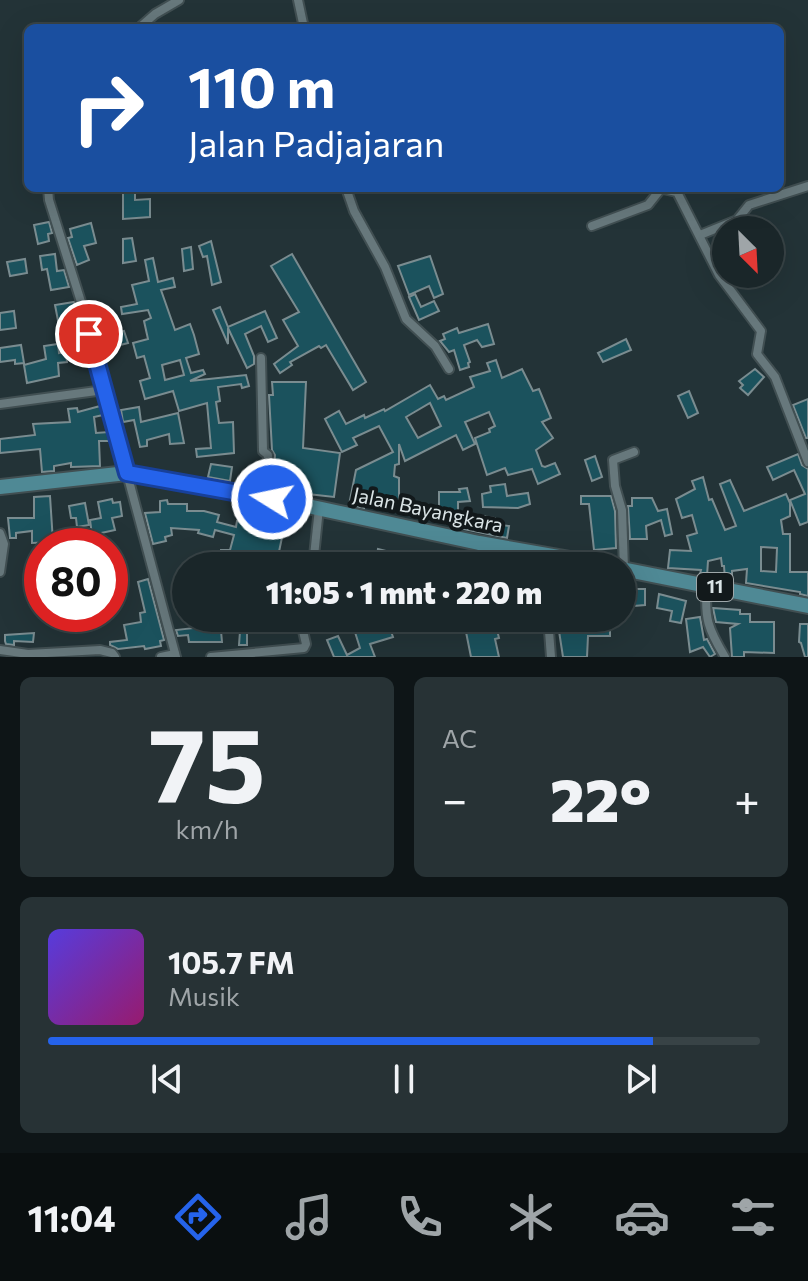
<!DOCTYPE html>
<html lang="id">
<meta charset="utf-8">
<style>
:root{--surface:#1a2629;--page:#273235;--text:#f1f3f6;--muted:#9fa5a8;--line:#384346;--accent:#2563eb}
body{margin:0;font-family:Commissioner,sans-serif;background:var(--page);color:var(--text);height:100vh;display:flex;flex-direction:column;font-size:30px;white-space:nowrap}
*{box-sizing:border-box;margin:0}
p{font-size:26px;color:var(--muted)}
.icon{flex:none;width:44px;height:44px;fill:none;stroke:currentColor;stroke-width:2;stroke-linecap:round;stroke-linejoin:round}
.map{position:relative;height:657px;overflow:hidden}
.sheet{display:flex;flex-direction:column;gap:20px;padding:20px;background:#0e1517;flex:1}
.sheet>*{flex:none}
.hud{position:absolute;left:24px;top:24px;width:760px;height:168px;border-radius:12px;box-shadow:0 8px 32px #0002,0 0 0 2px var(--line);background:#1a4fa0;color:#fff;overflow:hidden}
.needle{width:52px;rotate:156deg}
.controls{position:absolute;left:712px;top:216px;display:grid;gap:16px}
.controls a{display:grid;place-items:center;width:72px;height:72px;border-radius:50%;background:var(--surface);box-shadow:0 8px 32px #0002,0 0 0 2px var(--line);font-size:40px}
.speed{position:absolute;left:24px;top:528px;display:flex;gap:16px;font-size:40px;font-weight:700;text-align:center}
.speed>*{display:grid;place-content:center;width:104px;height:104px;border-radius:50%;background:var(--surface);box-shadow:0 8px 32px #0002,0 0 0 2px var(--line);line-height:1}
.speed .limit{border:12px solid #d22;background:#fff;color:#111}
.pin{position:absolute;display:grid;place-items:center;width:68px;height:68px;color:#fff;margin:-34px;border:4px solid #fff;border-radius:50%;box-shadow:0 2px 8px #0007}
.me{position:absolute;width:88px;margin:-44px;rotate:280deg;stroke-linejoin:round;filter:drop-shadow(0 0 6px #0008)}
.turn{display:flex;align-items:center;gap:28px;height:168px;padding:0 32px;font-size:36px}
.turn .icon{width:104px;height:104px;stroke-width:2.5}
.turn b{display:block;font-size:56px;line-height:68px}
.big{font-size:60px;font-weight:800;line-height:1.1}
.sheet .tile{flex:1;display:flex;flex-direction:column;justify-content:center;gap:12px;min-width:0;padding:0 28px;border-radius:12px;background:var(--page)}
.sheet .dial{align-items:center;gap:0}
.dial b{font-size:104px;line-height:1}
.song{display:flex;align-items:center;gap:24px}
.cover{width:96px;height:96px;border-radius:12px;background:linear-gradient(135deg,hsl(250 70% 55%),hsl(320 70% 35%))}
.played{height:8px;border-radius:4px;background:linear-gradient(90deg,var(--accent) 85%,var(--line) 85%)}
.keys{display:flex;justify-content:space-around;direction:ltr}
.heat{display:flex;justify-content:space-between;align-items:center;font-size:44px;direction:ltr}
.sheet .tiles{flex:1;display:grid;gap:20px;grid-template-columns:1fr 1fr}
.tile:last-child{grid-column:span 2}
.trip{position:absolute;left:172px;top:552px;width:464px;height:80px;border-radius:40px;background:var(--surface);box-shadow:0 8px 32px #0002,0 0 0 2px var(--line);font-weight:800;line-height:80px;text-align:center}
.dock{display:flex;height:128px;justify-content:space-around;align-items:center;background:#0a0f10;color:var(--muted)}
.dock .icon{width:56px;height:56px}
.dock .current{color:var(--accent)}
.dock b{font-size:36px;color:var(--text)}
.map>svg:first-child{display:block}
.building{fill:#1b525d;stroke:#7a8c90;stroke-width:2;fill-rule:evenodd}
.lines{fill:none;stroke-linecap:round;stroke-linejoin:round}
.minor-casing{stroke:#414f52;stroke-width:12}
.trunk-casing{stroke:#414f52;stroke-width:18}
.minor{stroke:#67787c;stroke-width:8}
.trunk{stroke:#4f8995;stroke-width:14}
.route-casing{stroke:#184099;stroke-width:20}
.route{stroke:#2563eb;stroke-width:14}
.labels{text-anchor:middle;stroke-width:8;stroke-linejoin:round;paint-order:stroke}
.shield{fill:#12191b;stroke:#9ea7a9;stroke-width:2}
.shield-label{font-size:18px;font-weight:bold;fill:#dae4e6}
.street-label{font-size:20px;fill:#dae4e6;stroke:#12191b}
</style>
<div class="map">
<svg width="808" height="657" viewBox="0 0 808 657">
<rect width="100%" height="100%" fill="#233337"/>
<g class="building">
<polygon points="123,192 135,192 135,200 150,199 150,217 123,219"/>
<polygon points="49,222 52,233 48,234 49,241 38,244 34,225"/>
<polygon points="91,223 96,243 84,246 89,260 77,265 68,238 72,237 70,229"/>
<polygon points="132,238 136,261 123,263 123,239"/>
<polygon points="211,241 221,282 212,285 207,256 203,257 199,246"/>
<polygon points="191,247 193,269 184,271 182,249"/>
<polygon points="55,254 57,271 64,270 69,287 51,290 47,269 42,270 40,256"/>
<polygon points="292,254 366,382 353,390 326,345 321,348 319,346 290,362 292,365 280,373 274,364 298,346 283,320 299,312 271,266"/>
<polygon points="430,256 443,294 434,298 429,286 409,295 398,266"/>
<path d="M153,258l5,24 15,-4 2,9 -14,3 14,40 15,-6 4,11 5,19 -13,4 5,15 12,-3 2,4 -15,7 56,-6 3,11 -7,2 -1,-4 -23,3 2,14 -4,1 3,21 14,-1 1,31 -37,4 -1,-8 15,-1 -4,-45 -28,8 -6,-20 -28,8 -5,-18 10,-3 -6,-22 -7,2 -4,-15 15,-4 -4,-18 7,-3 -3,-8 -26,4 -1,-7 16,-3 -5,-19 17,-4 -4,-21zM180,360l4,15 -19,5 -3,-15z"/>
<polygon points="25,259 27,273 10,276 7,262"/>
<polygon points="415,294 421,307 434,301 439,311 419,320 409,297"/>
<polygon points="74,302 80,334 61,336 55,305"/>
<polygon points="220,307 228,327 265,311 277,338 268,342 261,326 245,334 254,356 254,364 247,368 228,328 228,344 213,310"/>
<polygon points="14,311 16,328 0,330 0,313"/>
<polygon points="488,324 494,344 482,347 477,340 464,345 470,362 468,363 469,367 460,370 454,350 449,352 440,341 445,339 443,334 457,328 459,333"/>
<polygon points="124,331 128,343 101,350 98,336"/>
<polygon points="626,339 631,350 603,362 598,353"/>
<polygon points="58,344 59,353 66,352 67,362 58,363 59,376 27,383 24,365 46,359 44,346"/>
<polygon points="21,345 24,363 15,364 15,360 0,362 0,348"/>
<path d="M496,360l6,18 20,-9 11,22 6,-2 12,29 -9,4 11,16 -17,12 6,16 3,1 10,-4 5,11 -22,10 -6,-15 -24,6 -3,-7 -18,7 -12,-37 15,-6 -1,-3 6,-3 -6,-14 -24,10 10,22 -12,6 -7,-15 -51,26 -6,-17v20l-4,1 -1,11 5,2v27h-35v3l-15,-3 7,-35 37,-18 -14,-26 -26,12 4,7 -15,7 -17,-33 14,-8 7,13 18,-9 1,3 19,-9 1,2 45,-26 8,14 6,-3 2,4 28,-13 -4,-10 20,-6 -3,-8zM430,403l11,23 -23,12 -12,-21z"/>
<polygon points="755,369 764,377 748,395 740,388 743,385 739,381"/>
<polygon points="272,382 306,382 303,448 340,453 334,497 308,494 308,491 287,488 287,484 274,484 275,455 272,450 269,395 273,395"/>
<polygon points="689,391 698,413 688,418 678,396"/>
<polygon points="808,399 808,438 806,438 793,405"/>
<polygon points="100,406 103,415 94,417 96,433 109,432 111,441 99,441 100,466 71,467 71,463 54,466 54,471 42,472 40,449 0,453 0,439 35,435 33,424 70,422 68,409 77,408 78,412"/>
<polygon points="139,407 141,422 178,413 184,443 170,444 169,434 147,440 147,446 140,447 134,420 123,422 121,410"/>
<polygon points="798,454 802,465 808,469 808,522 800,525 790,500 805,494 794,470 773,480 767,467"/>
<polygon points="595,456 602,477 592,481 585,460"/>
<polygon points="211,464 232,467 230,481 208,477"/>
<path d="M703,477l6,23 3,-1 13,31 11,-4 -16,-42 10,-4 14,31 42,-17 4,9v13l-9,4 2,14h7v38h18v24l-8,-2v-2l-54,-9 1,-14 -15,2v9l-7,-1 -1,-13h-2l-1,-8 -13,3 -1,15 -7,-2 1,-4 -33,-2 2,-18 21,1 -4,-15 10,-3 -5,-18 -10,3 -6,-19 19,-10 -3,-8zM761,547l16,1 -1,24 -15,-1z"/>
<polygon points="505,484 507,496 528,493 530,504 518,508 483,507 482,494 491,492 490,486"/>
<polygon points="467,488 470,501 458,502 458,513 439,513 439,492 460,492 459,489"/>
<polygon points="50,496 53,542 32,543 32,531 16,533 16,538 10,538 8,518 34,518 34,497"/>
<polygon points="581,496 611,496 615,511 616,548 594,550 589,504 581,504"/>
<polygon points="632,498 652,498 658,511 667,509 672,534 665,536 661,520 646,526 647,539 630,539 628,506 632,506"/>
<polygon points="112,499 113,503 120,502 122,516 112,518 115,530 92,535 90,520 101,518 98,502"/>
<polygon points="167,500 168,504 187,504 187,511 204,511 219,515 217,522 236,527 237,521 284,528 277,561 263,558 263,566 220,566 221,550 230,550 234,535 215,530 213,537 198,533 199,530 171,528 172,535 165,537 166,541 153,544 145,513 160,512 160,501"/>
<polygon points="85,503 89,525 77,527 76,518 71,518 69,506"/>
<polygon points="455,515 463,516 463,520 484,520 483,516 495,518 495,524 509,526 507,538 454,527"/>
<polygon points="378,549 406,556 406,559 423,562 422,566 375,566"/>
<polygon points="148,579 164,640 160,641 161,646 145,649 144,646 118,649 110,645 110,642 127,640 124,625 141,622 140,613 145,612 138,582"/>
<polygon points="624,589 645,589 645,605 622,607"/>
<polygon points="659,594 686,601 681,623 670,621 672,611 657,608"/>
<polygon points="713,608 740,610 740,614 750,614 750,622 774,622 774,653 744,652 744,657 732,657 730,628 738,624 716,622"/>
<polygon points="700,617 704,640 707,639 715,654 710,657 703,647 690,652 686,619"/>
<polygon points="241,618 277,618 278,630 247,631 247,645 239,645"/>
<polygon points="557,618 610,618 610,636 588,636 587,657 563,657"/>
<polygon points="387,620 393,637 370,644 375,657 334,657 327,640 338,636 347,655 360,648 354,629"/>
<polygon points="800,624 808,624 808,657 805,657 801,643 799,642"/>
<polygon points="491,626 492,631 497,630 499,638 495,639 499,657 471,657 466,632"/>
<polygon points="202,627 202,631 221,631 222,642 189,642 188,635 178,636 176,630"/>
<polygon points="34,633 33,642 14,641 14,645 6,644 5,641 5,635"/>
</g>
<g class="lines">
<g class="minor-casing">
<g id="minor">
<polyline points="298,0 304,28"/>
<polyline points="139,28 155,14 179,0"/>
<polyline points="48,188 49,200 82,305 176,657"/>
<polyline points="346,188 354,211 385,267 406,319 435,346 449,369"/>
<polyline points="658,188 677,192 719,275 761,331 757,354 775,377 808,462"/>
<polyline points="592,226 648,205 660,190"/>
<polyline points="700,235 737,220 749,205 808,186"/>
<polyline points="261,358 263,451 268,455 266,497"/>
<polyline points="0,404 104,390"/>
<polyline points="0,533 4,544 0,572"/>
<polyline points="313,566 319,508"/>
<polyline points="624,569 622,510 615,486 613,460 634,452"/>
<path d="M707,585c-3,33 1,44 18,72"/>
<polyline points="548,618 551,657"/>
<polyline points="0,650 28,654 100,650 112,653 115,657"/>
<polyline points="161,657 175,654"/>
<polyline points="211,657 304,648 306,644 300,618"/>
</g>
</g>
<g class="trunk-casing">
<g id="trunk">
<polyline points="0,487 127,473 266,497 479,543 610,566"/>
<polyline points="622,569 808,606"/>
</g>
</g>
<use href="#minor" class="minor"/>
<use href="#trunk" class="trunk"/>
</g>
<g class="lines">
<g class="route-casing">
<polyline id="route" points="89,334 127,473 272,499"/>
</g>
<use href="#route" class="route"/>
</g>
<g class="labels">
<rect class="shield" x="697" y="573" width="36" height="28" rx="6"/>
<g class="shield-label">
<text x="715" y="593">11</text>
</g>
<g class="street-label">
<text transform="translate(428 510) rotate(12)" y="7">Jalan Bayangkara</text>
</g>
</g>
</svg>
<div class="controls">
<a><svg class="needle" viewBox="-14 -14 28 28"><path d="M0-13l5 13h-10z" fill="#e53935"/><path d="M0 13l5-13h-10z" fill="#9fa5a8"/></svg></a>
</div>
<div class="speed"><div class="limit">80</div></div>
<div class="pin" style="left:89px;top:334px;background:#d93025"><svg class="icon" aria-label="arrive" viewBox="0 0 24 24"><path d="M6 21V4h12l-3 4 3 4H6"/></svg></div>
<svg class="me" style="left:272px;top:499px" viewBox="-20 -20 40 40"><circle r="17" fill="#2563eb" stroke="#fff" stroke-width="3"/><path d="M0-11L8 9 0 5-8 9z" fill="#fff"/></svg>
<div class="trip">11:05 · 1 mnt · 220 m</div>
<div class="hud">
<div class="turn"><svg class="icon" aria-label="right" viewBox="0 0 24 24"><path d="M7 20v-9h11M14 6l5 5-5 5"/></svg><div><b>110 m</b>Jalan Padjajaran</div></div>
</div>
</div>
<section class="sheet">
<div class="tiles">
<div class="tile dial"><b>75</b><p>km/h</p></div>
<div class="tile"><p>AC</p>
<div class="heat"><a>−</a><b class="big">22°</b><a>+</a></div>
</div>
<div class="tile">
<div class="song"><i class="cover"></i><div><b>105.7 FM</b><p>Musik</p></div></div>
<div class="played"></div>
<div class="keys"><svg class="icon" aria-label="previous" viewBox="0 0 24 24"><path d="M18 5L8 12l10 7zM5 5v14"/></svg><svg class="icon" aria-label="pause" viewBox="0 0 24 24"><path d="M8 5v14M16 5v14"/></svg><svg class="icon" aria-label="next" viewBox="0 0 24 24"><path d="M6 5l10 7-10 7zM19 5v14"/></svg></div>
</div>
</div>
</section>
<nav class="dock">
<b>11:04</b>
<svg class="icon current" aria-label="directions" viewBox="0 0 24 24"><path d="M12 3l9 9-9 9-9-9zM9 14v-3h6M13 9l2 2-2 2"/></svg>
<svg class="icon" aria-label="music" viewBox="0 0 24 24"><path d="M9 18V5l10-2v13"/><circle cx="6" cy="18" r="3"/><circle cx="16" cy="16" r="3"/></svg>
<svg class="icon" aria-label="phone" viewBox="0 0 24 24"><path d="M5 4h4l2 5-3 2q2 4 5 5l2-3 5 2v4C11 20 4 13 5 4z"/></svg>
<svg class="icon" aria-label="climate" viewBox="0 0 24 24"><path d="M12 3v18M4 7l16 10M4 17L20 7"/></svg>
<svg class="icon" aria-label="car" viewBox="0 0 24 24"><path d="M5 17H2v-5l4-1 3-4h7l3 4 3 1v5h-3M9 17h6M6 11h13"/><circle cx="7" cy="17" r="2"/><circle cx="17" cy="17" r="2"/></svg>
<svg class="icon" aria-label="filters" viewBox="0 0 24 24"><path d="M4 7h16M4 17h16"/><circle cx="9" cy="7" r="2"/><circle cx="15" cy="17" r="2"/></svg>
</nav>
